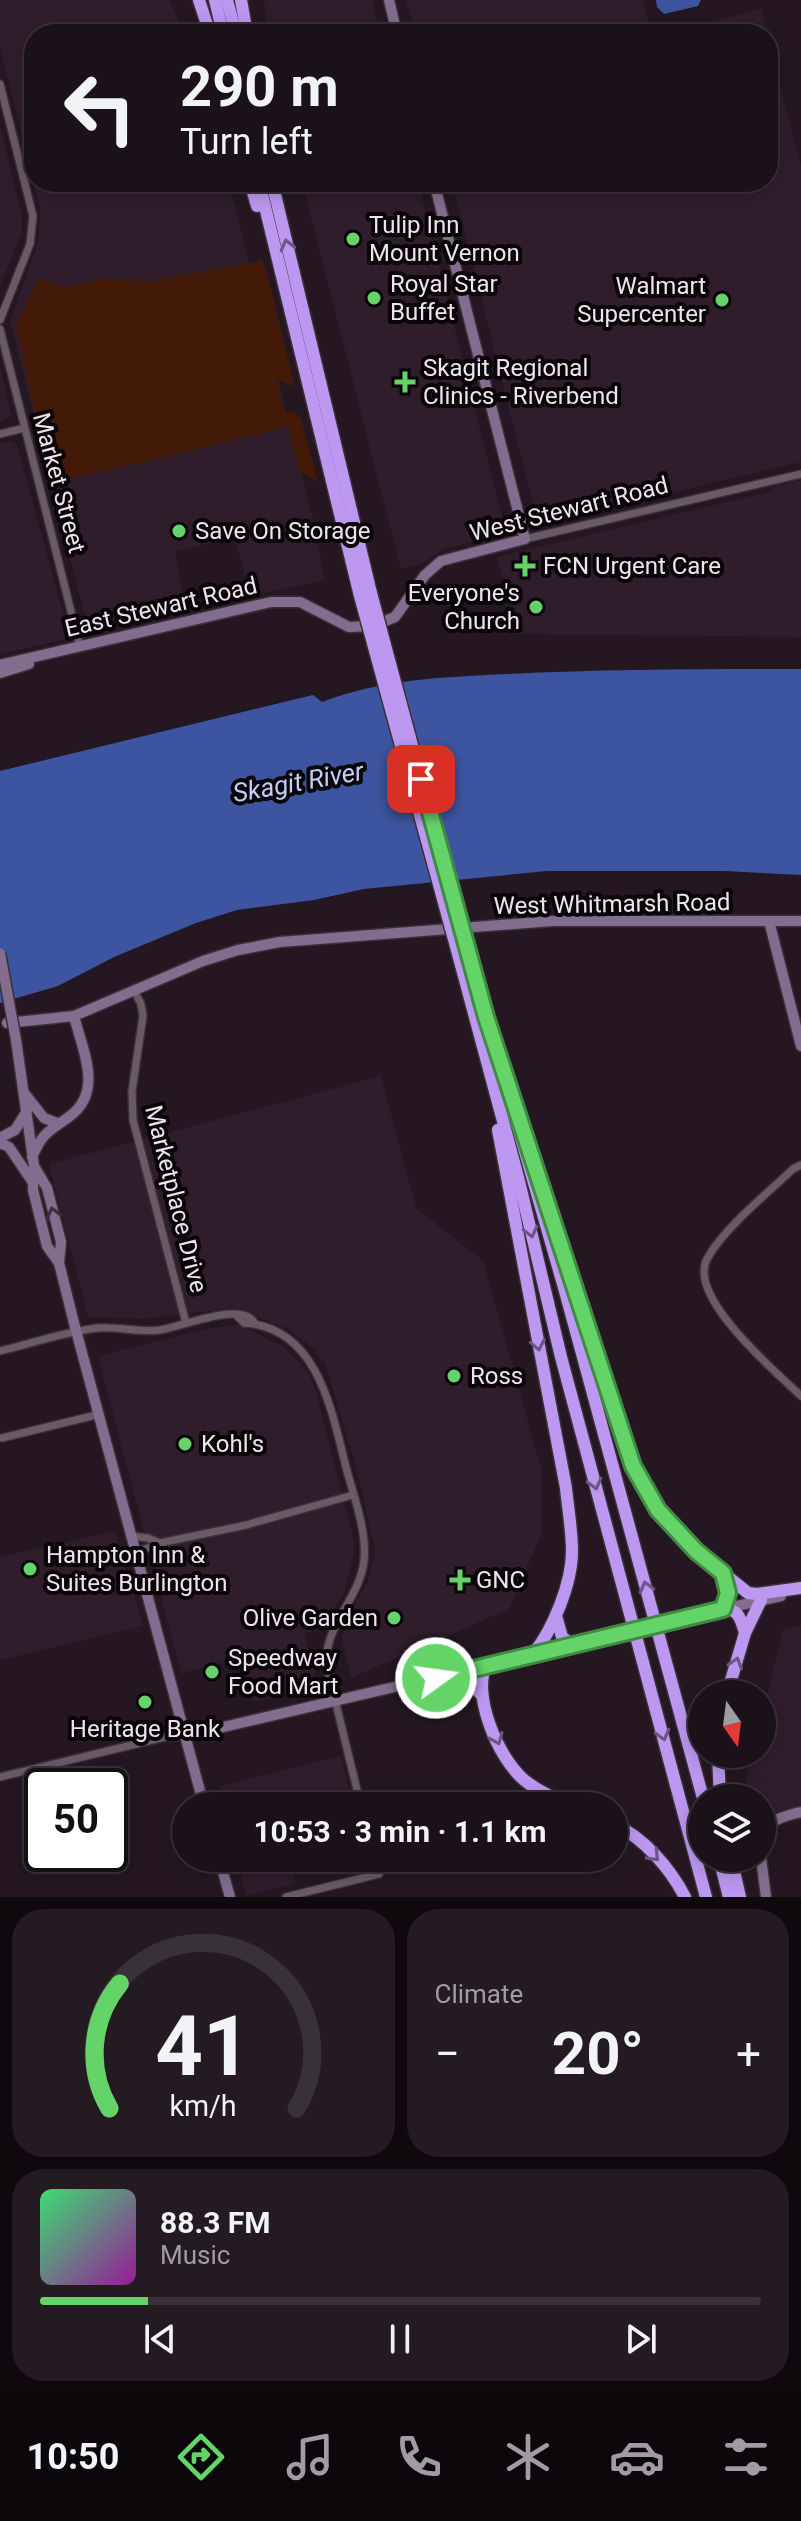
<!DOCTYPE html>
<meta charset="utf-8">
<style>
:root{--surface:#1b1119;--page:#241a22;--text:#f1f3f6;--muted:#a09da2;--line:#393138;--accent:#64d468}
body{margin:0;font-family:Roboto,sans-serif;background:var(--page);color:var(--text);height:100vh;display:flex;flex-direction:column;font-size:30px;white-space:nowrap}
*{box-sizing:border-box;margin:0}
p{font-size:26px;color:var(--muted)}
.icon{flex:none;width:44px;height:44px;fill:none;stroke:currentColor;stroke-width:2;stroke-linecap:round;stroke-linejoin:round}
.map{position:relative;height:1897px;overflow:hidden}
.details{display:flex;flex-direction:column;gap:12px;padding:12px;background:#0f090e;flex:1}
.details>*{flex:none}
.guide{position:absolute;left:24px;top:24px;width:754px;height:168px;border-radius:32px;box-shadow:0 4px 20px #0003,0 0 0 2px var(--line);background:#1b1119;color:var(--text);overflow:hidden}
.needle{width:52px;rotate:166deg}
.buttons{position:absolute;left:688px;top:1680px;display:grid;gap:16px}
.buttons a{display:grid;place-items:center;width:88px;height:88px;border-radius:50%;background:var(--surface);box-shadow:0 4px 20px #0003,0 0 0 2px var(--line);font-size:40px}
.speed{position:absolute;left:24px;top:1768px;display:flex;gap:16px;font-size:40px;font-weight:700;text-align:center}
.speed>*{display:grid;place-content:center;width:104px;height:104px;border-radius:50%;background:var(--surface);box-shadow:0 4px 20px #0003,0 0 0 2px var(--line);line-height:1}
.speed .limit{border:4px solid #111;border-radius:12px;background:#fff;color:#111}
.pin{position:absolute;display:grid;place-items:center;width:68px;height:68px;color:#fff;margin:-34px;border-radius:16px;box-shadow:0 4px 12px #0006}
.me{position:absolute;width:88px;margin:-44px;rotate:76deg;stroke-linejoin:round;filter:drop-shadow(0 0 6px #0008)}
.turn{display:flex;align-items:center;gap:28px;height:168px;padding:0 24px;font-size:36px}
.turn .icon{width:104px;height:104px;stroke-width:2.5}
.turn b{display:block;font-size:56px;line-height:68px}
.big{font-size:60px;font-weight:700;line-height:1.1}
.details .tile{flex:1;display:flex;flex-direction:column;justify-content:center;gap:12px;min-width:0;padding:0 28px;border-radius:32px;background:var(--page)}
.details .dial{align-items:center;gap:0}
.dial svg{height:208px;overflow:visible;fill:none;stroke:var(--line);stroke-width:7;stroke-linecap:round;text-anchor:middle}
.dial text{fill:var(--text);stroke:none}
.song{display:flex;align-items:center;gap:24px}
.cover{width:96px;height:96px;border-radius:12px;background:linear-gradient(135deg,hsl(140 70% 55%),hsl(300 70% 35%))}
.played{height:8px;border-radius:4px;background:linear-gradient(90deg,var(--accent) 15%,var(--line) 15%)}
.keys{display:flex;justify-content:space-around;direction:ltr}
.heat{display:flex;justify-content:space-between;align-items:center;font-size:44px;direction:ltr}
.details .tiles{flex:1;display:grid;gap:12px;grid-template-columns:1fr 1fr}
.tile:last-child{grid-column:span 2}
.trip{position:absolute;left:172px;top:1792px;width:456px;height:80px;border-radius:40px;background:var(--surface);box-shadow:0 4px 20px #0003,0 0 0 2px var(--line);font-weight:700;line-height:80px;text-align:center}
.tabs{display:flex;height:128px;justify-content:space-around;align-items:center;background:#0b070a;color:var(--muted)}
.tabs .icon{width:56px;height:56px}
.tabs .on{color:var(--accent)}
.tabs b{font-size:36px;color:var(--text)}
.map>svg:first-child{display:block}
.built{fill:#2f1d2b}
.green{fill:#431a08}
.water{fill:#3d55a0}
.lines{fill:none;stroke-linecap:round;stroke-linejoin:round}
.street-casing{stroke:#3a3138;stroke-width:10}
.secondary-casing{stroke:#3a3138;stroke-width:13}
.highway-casing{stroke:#3a3138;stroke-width:15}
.street{stroke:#6a5a66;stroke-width:7}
.secondary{stroke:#836d8f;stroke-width:10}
.highway{stroke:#bc98f0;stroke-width:12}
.secondary-bridge-casing{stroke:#3a3138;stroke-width:13;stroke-linecap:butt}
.highway-bridge-casing{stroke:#3a3138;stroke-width:15;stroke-linecap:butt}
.secondary-bridge{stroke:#836d8f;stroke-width:10}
.highway-bridge{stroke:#bc98f0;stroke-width:12}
.oneway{stroke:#6c5688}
.oneway2{stroke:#3a2f3f}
.route-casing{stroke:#418a44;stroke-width:20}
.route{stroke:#64d468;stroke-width:14}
.poi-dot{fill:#64d468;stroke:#0a0509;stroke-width:3}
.labels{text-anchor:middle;stroke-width:8;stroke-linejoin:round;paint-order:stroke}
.poi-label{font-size:24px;fill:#eee4eb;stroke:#0a0509;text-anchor:start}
.street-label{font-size:24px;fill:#eee4eb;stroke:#0a0509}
.water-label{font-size:26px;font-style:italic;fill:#bfd0fa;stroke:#0a0509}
</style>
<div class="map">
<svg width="801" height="1897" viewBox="0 0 801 1897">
<rect width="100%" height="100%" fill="#241721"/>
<g class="built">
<polygon points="0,0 169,0 184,34 34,34 34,182 229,182 312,515 325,580 251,596 234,537 175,552 184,606 88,629 10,321 39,240 40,208 0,47"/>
<polygon points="264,0 372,0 380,34 268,34"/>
<polygon points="406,0 643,0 652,34 415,34"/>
<polygon points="762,9 766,34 667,34 723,19"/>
<polygon points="768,40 801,166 801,462 538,525 452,182 768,182"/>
<polygon points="0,126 22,215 22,233 0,286"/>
<polygon points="302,182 418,182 506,533 444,549 421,564 401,569"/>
<polygon points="0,366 11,416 0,422"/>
<polygon points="10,441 17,445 70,638 0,654 0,444"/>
<polygon points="801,480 801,637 517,634 497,557 773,491 772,487"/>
<polygon points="381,1076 416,1208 483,1261 541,1468 542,1533 509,1609 351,1678 342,1640 343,1626 368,1581 375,1551 359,1478 326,1365 313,1348 288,1329 232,1308 143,1319 88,1317 49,1164"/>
<polygon points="239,1324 284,1347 308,1372 317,1395 354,1541 354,1552 344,1593 323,1627 304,1634 317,1679 311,1689 253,1702 243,1658 181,1673 98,1356 206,1329"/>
<polygon points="115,1531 143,1626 0,1660 0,1557"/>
<polygon points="801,1625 801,1807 762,1817 762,1798 750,1798 745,1783 752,1754 762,1754 762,1715 783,1630"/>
<polygon points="341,1756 353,1804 224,1806 219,1786"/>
<polygon points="237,1858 290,1858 296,1884 246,1896"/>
</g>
<polygon class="green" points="262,260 267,272 295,387 277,379 285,413 293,412 301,418 318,482 299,470 288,427 50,484 16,324 39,279 65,287 106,278 150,282"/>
<g class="water">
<polygon points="656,0 701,0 698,6 664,14 657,7"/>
<path d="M801,669v206l-77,-4h-177l-183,18 -50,11 -77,10 -41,13 -82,34 -56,29 -58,17v-232l313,-76 9,7c60,-23 123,-25 186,-28 98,-5 195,-5 293,-5z"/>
</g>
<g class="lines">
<g class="street-casing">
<g id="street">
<polyline points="0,84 33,216 30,244 0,320"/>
<polyline points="0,329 80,647"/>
<polyline points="0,434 24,428"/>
<polyline points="525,539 801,474"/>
<polyline points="134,990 141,1004 143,1016 132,1091 133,1120 186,1323"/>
<path d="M801,1165l-8,4c-24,23 -70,60 -86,90 -20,38 68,112 94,137"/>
<path d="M237,1316l7,7c75,4 88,90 103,148 8,29 20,61 17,90 -5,39 -38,62 -38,102l35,143"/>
<path d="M0,1351c32,-8 65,-19 97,-23 21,-2 43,5 63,2 21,-3 81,-29 94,-8"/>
<polyline points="2,1438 100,1414"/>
<polyline points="131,1536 148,1538 160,1543"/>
<polyline points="135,1553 160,1543 246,1525 353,1495"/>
<polyline points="0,1777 165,1737 185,1736"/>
<polyline points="286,1897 379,1874 375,1858"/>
</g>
</g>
<g class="secondary-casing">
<g id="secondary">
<polyline points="389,0 397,34"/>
<polyline points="0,665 271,602 300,602 349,627 373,626 395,617 425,575 441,561 525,539 434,182"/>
<polyline points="0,673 29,664"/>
<polyline points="769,921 801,1046"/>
<polyline points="7,1023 74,1016 203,961 238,950 280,942 552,921 801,921"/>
<polyline points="16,1040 34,1166 33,1190 47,1246 59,1263"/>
<polyline points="25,1094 44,1118 57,1123"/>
<polyline points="0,1138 15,1130 27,1111"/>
<polyline points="0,1143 9,1147 32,1181"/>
<path d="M32,1157c12,-27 17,-25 38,-41 34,-25 12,-67 4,-100"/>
<polyline points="34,1166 47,1188 61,1242 59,1263 74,1323 204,1806"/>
<polyline points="670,1621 781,1596"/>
<polyline points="185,1736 603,1638"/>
<path d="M762,1833c9,-14 23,-17 39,-21"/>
<polyline points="219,1858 230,1897"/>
<polyline points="761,1858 766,1897"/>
</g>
</g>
<g class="highway-casing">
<g id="highway">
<polyline points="199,0 210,34"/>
<polyline points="215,0 223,34"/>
<polyline points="227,0 236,34"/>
<polyline points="241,0 247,34"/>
<polyline points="250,182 257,206"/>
<polyline points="259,182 360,596"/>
<polyline points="272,182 371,593"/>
<polyline points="471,964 565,1291 703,1798"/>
<polyline points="461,965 518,1177 561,1357 706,1897"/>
<path d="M498,1130l68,358c2,21 6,42 6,63 0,32 -19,79 -39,103"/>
<polyline points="553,1221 593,1348 633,1466 658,1510 696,1551 748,1593 757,1594 801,1588"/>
<path d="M724,1575l4,18 -5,16c16,-1 18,11 22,24"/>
<polyline points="556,1616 562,1637 572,1645"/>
<path d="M486,1665c-14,31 12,92 37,114 14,12 33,20 50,27"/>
<path d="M410,1684c9,0 19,1 28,0 23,-2 26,-7 44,11"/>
<polyline points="727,1694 745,1633 761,1600"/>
<polyline points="718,1754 720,1798"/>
<path d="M614,1824c30,14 56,44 71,73"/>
<polyline points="719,1858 729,1897"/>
<polyline points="731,1858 740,1897"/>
</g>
</g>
<use href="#street" class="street"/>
<use href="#secondary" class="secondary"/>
<use href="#highway" class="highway"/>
<g class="secondary-bridge-casing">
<g id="secondary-bridge">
<polyline points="0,953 16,1040"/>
<polyline points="603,1638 670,1621"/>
</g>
</g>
<g class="highway-bridge-casing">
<g id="highway-bridge">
<polyline points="371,593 471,964"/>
<polyline points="360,596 461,965"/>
</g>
</g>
<use href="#secondary-bridge" class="secondary-bridge"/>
<use href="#highway-bridge" class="highway-bridge"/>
</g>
<defs><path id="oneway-chevron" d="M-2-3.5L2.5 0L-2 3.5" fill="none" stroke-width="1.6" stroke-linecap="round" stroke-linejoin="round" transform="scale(2)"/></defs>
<g class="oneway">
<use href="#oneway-chevron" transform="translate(287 245) rotate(-104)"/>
<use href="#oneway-chevron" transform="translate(531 1232) rotate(76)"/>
<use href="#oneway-chevron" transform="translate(538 1345) rotate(79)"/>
<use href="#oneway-chevron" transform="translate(595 1484) rotate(75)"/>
<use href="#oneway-chevron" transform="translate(646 1587) rotate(-105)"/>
<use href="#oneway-chevron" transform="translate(736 1663) rotate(-73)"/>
<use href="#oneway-chevron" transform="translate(663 1735) rotate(75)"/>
<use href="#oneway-chevron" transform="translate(497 1739) rotate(67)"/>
<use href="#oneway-chevron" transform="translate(654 1856) rotate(46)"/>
</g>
<use class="oneway2" href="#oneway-chevron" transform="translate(53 1213) rotate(-105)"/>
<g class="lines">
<g class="route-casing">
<polyline id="route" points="421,779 486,1017 633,1466 658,1510 696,1551 723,1573 728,1593 723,1609 436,1678"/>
</g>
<use href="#route" class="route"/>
</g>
<g class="poi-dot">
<circle cx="353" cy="239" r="8"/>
<circle cx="374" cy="298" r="8"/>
<circle cx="722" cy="300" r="8"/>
<path d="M401 370h8v8h8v8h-8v8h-8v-8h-8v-8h8z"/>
<circle cx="179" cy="531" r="8"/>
<path d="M521 554h8v8h8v8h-8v8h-8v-8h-8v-8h8z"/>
<circle cx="536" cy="607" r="8"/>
<circle cx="454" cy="1376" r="8"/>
<circle cx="185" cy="1444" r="8"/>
<circle cx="30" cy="1569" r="8"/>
<path d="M456 1568h8v8h8v8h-8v8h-8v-8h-8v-8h8z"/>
<circle cx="394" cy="1618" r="8"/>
<circle cx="212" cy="1672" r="8"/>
<circle cx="145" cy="1702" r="8"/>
</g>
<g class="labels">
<g class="poi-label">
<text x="369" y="233">Tulip Inn<tspan x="369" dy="28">Mount Vernon</tspan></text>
<text x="390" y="292">Royal Star<tspan x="390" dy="28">Buffet</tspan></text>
<text x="706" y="294" text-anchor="end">Walmart<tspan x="706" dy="28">Supercenter</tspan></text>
<text x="423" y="376">Skagit Regional<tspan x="423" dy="28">Clinics - Riverbend</tspan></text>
<text x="195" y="539">Save On Storage</text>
<text x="543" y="574">FCN Urgent Care</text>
<text x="520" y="601" text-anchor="end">Everyone's<tspan x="520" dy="28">Church</tspan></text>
<text x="470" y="1384">Ross</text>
<text x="201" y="1452">Kohl's</text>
<text x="46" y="1563">Hampton Inn &amp;<tspan x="46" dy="28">Suites Burlington</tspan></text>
<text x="476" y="1588">GNC</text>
<text x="378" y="1626" text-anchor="end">Olive Garden</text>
<text x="228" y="1666">Speedway<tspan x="228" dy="28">Food Mart</tspan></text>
<text x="145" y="1737" text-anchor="middle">Heritage Bank</text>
</g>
<g class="street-label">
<text transform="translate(59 483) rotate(75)" y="8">Market Street</text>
<text transform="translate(569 509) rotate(-14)" y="8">West Stewart Road</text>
<text transform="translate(161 607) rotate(-13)" y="8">East Stewart Road</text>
<text transform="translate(612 904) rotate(-1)" y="8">West Whitmarsh Road</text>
<text transform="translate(176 1199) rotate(76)" y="8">Marketplace Drive</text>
</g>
<g class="water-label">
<text transform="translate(298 782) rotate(-10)" y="9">Skagit River</text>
</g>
</g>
</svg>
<div class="buttons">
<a><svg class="needle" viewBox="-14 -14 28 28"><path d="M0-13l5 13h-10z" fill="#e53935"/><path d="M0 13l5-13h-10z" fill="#a09da2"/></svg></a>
<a><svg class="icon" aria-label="layers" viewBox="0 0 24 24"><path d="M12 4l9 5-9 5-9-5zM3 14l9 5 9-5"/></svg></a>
</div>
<div class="speed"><div class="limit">50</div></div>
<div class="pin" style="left:421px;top:779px;background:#d93025"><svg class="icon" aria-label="arrive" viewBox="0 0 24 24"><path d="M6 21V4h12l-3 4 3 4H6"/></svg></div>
<svg class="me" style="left:436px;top:1678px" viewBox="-20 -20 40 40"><circle r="17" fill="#64d468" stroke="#fff" stroke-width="3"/><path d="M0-11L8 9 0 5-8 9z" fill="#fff"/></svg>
<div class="trip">10:53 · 3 min · 1.1 km</div>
<div class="guide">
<div class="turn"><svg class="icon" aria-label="left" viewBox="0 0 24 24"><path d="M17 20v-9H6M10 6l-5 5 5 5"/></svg><div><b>290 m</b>Turn left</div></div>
</div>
</div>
<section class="details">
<div class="tiles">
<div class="tile dial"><svg viewBox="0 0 100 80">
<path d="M14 69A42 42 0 1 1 86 69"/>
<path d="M14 69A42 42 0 0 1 18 21" stroke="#64d468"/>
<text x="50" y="56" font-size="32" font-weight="700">41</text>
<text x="50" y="72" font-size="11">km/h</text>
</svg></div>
<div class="tile"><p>Climate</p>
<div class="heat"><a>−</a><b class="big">20°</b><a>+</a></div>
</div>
<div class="tile">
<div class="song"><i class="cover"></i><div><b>88.3 FM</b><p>Music</p></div></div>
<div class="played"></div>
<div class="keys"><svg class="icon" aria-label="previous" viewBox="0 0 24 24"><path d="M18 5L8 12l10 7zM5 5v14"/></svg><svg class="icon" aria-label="pause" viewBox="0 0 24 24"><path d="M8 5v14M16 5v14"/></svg><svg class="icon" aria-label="next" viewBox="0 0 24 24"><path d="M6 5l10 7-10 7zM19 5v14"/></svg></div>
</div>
</div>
</section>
<nav class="tabs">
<b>10:50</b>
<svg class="icon on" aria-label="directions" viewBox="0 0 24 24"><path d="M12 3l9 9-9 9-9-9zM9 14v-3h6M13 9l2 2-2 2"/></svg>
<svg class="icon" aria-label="music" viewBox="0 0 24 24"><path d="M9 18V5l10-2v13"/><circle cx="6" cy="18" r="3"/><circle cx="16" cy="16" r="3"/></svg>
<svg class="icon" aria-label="phone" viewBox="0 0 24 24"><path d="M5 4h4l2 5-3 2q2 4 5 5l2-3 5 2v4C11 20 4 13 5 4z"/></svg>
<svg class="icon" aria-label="climate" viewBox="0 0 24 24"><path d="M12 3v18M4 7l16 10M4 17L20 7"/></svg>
<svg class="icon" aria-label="car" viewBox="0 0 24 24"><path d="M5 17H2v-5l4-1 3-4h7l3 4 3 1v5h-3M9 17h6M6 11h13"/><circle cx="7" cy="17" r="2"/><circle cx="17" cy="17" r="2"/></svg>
<svg class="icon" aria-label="filters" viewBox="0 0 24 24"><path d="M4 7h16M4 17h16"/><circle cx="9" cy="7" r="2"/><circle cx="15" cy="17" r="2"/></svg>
</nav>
